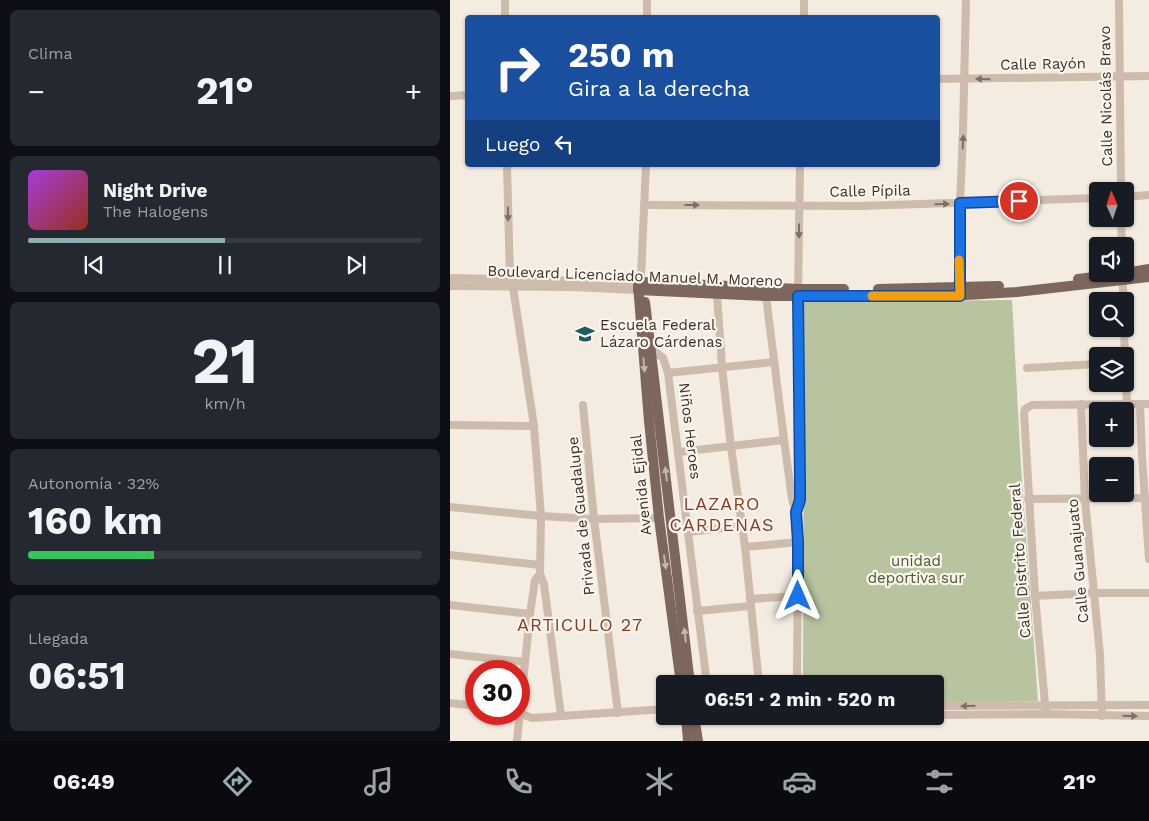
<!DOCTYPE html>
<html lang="es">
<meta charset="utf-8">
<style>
:root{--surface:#171b24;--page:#242831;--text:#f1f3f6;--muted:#9ea1a6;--line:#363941;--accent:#92aeb2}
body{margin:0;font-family:"Work Sans",sans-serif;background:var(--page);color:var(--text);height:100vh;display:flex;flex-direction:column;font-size:19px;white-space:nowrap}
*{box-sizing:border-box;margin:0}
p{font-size:16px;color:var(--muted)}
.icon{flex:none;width:28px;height:28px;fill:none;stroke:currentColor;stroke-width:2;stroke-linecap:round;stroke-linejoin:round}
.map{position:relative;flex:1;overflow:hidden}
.panel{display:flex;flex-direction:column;gap:10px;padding:10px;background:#0d0f14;width:450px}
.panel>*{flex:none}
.guide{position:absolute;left:15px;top:15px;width:475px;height:152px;border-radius:5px;box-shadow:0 1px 4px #0004;background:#1a4fa0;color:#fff;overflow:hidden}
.needle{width:32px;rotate:357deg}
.controls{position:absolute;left:639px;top:182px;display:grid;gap:10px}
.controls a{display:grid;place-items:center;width:45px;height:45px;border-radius:5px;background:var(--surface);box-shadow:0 1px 4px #0004;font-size:25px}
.speed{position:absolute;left:15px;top:660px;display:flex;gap:10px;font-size:25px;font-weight:700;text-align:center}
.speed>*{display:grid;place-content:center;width:65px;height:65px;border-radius:50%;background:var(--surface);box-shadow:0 1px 4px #0004;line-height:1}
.speed .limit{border:8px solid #d22;background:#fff;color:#111}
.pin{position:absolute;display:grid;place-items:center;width:42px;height:42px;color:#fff;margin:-21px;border:2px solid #fff;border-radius:50%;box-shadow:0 1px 5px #0007}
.me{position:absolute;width:55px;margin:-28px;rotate:0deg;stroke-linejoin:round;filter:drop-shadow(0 0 4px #0008)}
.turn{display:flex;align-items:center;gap:18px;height:105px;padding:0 20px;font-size:22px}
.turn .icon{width:65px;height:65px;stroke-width:2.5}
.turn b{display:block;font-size:35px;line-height:42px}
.then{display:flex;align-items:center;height:48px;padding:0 20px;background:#0003;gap:10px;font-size:19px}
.big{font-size:38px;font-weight:700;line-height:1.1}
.panel .widget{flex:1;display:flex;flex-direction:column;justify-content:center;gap:8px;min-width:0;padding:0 18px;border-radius:8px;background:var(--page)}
.panel .dial{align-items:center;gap:0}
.dial b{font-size:65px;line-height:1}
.song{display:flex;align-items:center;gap:15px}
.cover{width:60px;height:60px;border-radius:8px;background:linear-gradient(135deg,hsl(280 70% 55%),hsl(10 70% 35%))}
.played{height:5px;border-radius:2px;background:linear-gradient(90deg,var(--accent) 50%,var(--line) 50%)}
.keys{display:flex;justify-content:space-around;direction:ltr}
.heat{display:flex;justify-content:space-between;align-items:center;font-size:28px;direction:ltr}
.charge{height:8px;border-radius:4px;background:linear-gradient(90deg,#34c759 32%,var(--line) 0)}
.trip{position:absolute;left:206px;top:675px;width:288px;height:50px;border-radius:5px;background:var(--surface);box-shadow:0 1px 4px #0004;font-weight:700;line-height:50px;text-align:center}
.tab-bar{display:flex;height:80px;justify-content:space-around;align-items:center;background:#090b0e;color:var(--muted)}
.tab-bar .icon{width:35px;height:35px}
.tab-bar .on{color:var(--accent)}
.tab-bar b{font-size:22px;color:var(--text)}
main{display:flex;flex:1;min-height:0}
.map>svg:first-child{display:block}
.green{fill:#b8c4a0}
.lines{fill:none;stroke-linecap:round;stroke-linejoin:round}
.minor{stroke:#cdbbac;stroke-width:8}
.major{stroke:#7d675c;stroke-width:10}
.oneway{fill:#7d6f65}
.oneway2{fill:#c2b5ac}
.route-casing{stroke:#114b97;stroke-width:12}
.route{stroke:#1a73e8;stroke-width:9}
.slow{stroke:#f59e0b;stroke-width:9}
.labels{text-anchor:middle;stroke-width:4.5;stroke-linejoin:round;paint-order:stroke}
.street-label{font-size:15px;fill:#3b302b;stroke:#fbf5ee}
.poi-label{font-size:15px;fill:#3b302b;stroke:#fbf5ee;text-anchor:start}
.park-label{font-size:15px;fill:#4a5a2e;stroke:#fbf5ee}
.quarter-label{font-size:18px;letter-spacing:1px;fill:#8c3b22;stroke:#fbf5ee}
</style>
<main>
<section class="panel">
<div class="widget"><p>Clima</p>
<div class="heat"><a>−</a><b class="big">21°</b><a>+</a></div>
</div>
<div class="widget">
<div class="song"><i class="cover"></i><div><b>Night Drive</b><p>The Halogens</p></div></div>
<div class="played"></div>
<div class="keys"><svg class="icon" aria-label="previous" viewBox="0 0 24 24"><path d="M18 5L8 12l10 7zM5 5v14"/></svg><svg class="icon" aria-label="pause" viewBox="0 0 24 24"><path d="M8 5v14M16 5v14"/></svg><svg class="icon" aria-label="next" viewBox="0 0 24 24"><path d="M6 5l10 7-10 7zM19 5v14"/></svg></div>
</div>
<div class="widget dial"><b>21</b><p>km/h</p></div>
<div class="widget"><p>Autonomía · 32%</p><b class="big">160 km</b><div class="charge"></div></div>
<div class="widget"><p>Llegada</p><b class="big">06:51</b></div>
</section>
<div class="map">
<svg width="699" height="741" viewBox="0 0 699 741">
<rect width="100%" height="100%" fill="#f4ebe1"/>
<polygon class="green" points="562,300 571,467 588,701 485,704 485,684 353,684 354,302"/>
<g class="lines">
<g class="minor">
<polyline points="55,0 55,18"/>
<polyline points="197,0 197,18"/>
<polyline points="669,0 671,191"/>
<polyline points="354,18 354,0"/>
<polyline points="488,79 699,76"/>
<polyline points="0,96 18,95"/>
<polyline points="57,165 60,278 63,287 84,426 91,516 90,574 94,584 111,716"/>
<polyline points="675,197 699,195"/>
<polyline points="194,205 410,206 648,198"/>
<polyline points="671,219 672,246"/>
<polyline points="672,276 674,301"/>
<polyline points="0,278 190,282"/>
<polyline points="193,282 191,276 196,165"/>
<polyline points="0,286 121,287 188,290"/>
<polyline points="509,291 510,203 513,131 516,0"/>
<polyline points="267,294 272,367 281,447 295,547 309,684"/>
<polyline points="316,296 334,440 342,499 346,512"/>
<polyline points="674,329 675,356"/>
<polyline points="199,347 213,358 218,373 257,684"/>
<polyline points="675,357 677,404"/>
<polyline points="577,368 648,364"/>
<polyline points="218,373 324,362"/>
<polyline points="631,404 635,500 650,655 652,716"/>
<polyline points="690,404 692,456 699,559"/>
<polyline points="133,405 144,519 168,713"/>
<polyline points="0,425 84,426"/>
<polyline points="229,452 334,440"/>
<polyline points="578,499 699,498"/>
<polyline points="0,507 91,516 144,519 209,518"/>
<polyline points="238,532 292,526"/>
<polyline points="295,547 348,542"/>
<polyline points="0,555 90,565"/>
<polyline points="585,596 644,593 699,593"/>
<polyline points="300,599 348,596"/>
<polyline points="0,605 80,614"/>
<polyline points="247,611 300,606"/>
<polyline points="0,654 75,662"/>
<polyline points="347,684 348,542 346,512 350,500 350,482 348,296 350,165"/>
<polyline points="0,703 26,706"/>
<polyline points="485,706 699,705"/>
<polyline points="69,713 82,718 215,709"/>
<polyline points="596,714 585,596 574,413 575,409 582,405 699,404"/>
<polyline points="485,715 596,714 699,716"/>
<polyline points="67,741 80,614 85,580 90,574"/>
</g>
<g class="major">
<polyline points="675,273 699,269"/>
<polyline points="628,279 669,274"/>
<polyline points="190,282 349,289 394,289"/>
<polyline points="188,285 199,421 209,518 231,684"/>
<polyline points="428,289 549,286"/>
<polyline points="188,290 316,296 499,296 567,292 699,277"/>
<polyline points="195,302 240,684"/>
<polyline points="236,716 238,741"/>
<polyline points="244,716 248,741"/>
</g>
</g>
<defs><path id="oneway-solid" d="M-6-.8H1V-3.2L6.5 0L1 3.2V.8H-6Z" transform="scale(1.25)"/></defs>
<g class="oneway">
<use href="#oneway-solid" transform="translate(533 79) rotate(-179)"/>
<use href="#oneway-solid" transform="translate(513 142) rotate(-87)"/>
<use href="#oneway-solid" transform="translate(492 204) rotate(-1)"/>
<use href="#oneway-solid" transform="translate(242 205)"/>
<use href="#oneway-solid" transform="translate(58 214) rotate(89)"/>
<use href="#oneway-solid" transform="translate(349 231) rotate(90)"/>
<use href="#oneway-solid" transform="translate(518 706) rotate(179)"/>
<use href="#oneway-solid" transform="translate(680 716) rotate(1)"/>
</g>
<g class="oneway2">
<use href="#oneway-solid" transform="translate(194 365) rotate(85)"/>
<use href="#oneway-solid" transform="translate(216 474) rotate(-97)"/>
<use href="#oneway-solid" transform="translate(215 562) rotate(82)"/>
<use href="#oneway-solid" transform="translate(235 635) rotate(-97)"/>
</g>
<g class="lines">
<g class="route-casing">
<polyline id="route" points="348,596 348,542 346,512 350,500 350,482 348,296 510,296 510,203 569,201"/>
</g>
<use href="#route" class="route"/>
<polyline class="slow" points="422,296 510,296 509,260"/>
</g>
<defs>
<g id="school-bare" transform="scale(1.5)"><path d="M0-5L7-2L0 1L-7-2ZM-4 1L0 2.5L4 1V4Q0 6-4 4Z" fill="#1f5a5e" stroke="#fbf5ee" stroke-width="2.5" paint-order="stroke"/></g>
</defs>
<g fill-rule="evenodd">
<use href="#school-bare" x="135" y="334"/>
</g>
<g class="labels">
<g class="street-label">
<text transform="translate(593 64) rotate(-1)" y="5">Calle Rayón</text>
<text transform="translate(656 96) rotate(-91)" y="5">Calle Nicolás Bravo</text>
<text transform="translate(420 191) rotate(-1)" y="5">Calle Pípila</text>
<text transform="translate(185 276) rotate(2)" y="5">Boulevard Licenciado Manuel M. Moreno</text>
<text transform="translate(240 431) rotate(83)" y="5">Niños Heroes</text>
<text transform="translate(191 485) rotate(-96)" y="5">Avenida Ejidal</text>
<text transform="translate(131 516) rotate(-96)" y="5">Privada de Guadalupe</text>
<text transform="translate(570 561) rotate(-94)" y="5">Calle Distrito Federal</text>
<text transform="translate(628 561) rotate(-95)" y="5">Calle Guanajuato</text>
</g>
<g class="poi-label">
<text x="150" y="330">Escuela Federal<tspan x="150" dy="17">Lázaro Cárdenas</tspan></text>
</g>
<g class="park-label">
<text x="466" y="566">unidad<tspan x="466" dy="17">deportiva sur</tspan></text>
</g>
<g class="quarter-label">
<text x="272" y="510">LAZARO<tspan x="272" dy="21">CARDENAS</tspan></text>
<text x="130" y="631">ARTICULO 27</text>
</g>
</g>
</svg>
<div class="controls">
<a><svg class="needle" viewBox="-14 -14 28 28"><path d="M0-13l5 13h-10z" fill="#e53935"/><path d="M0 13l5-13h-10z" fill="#9ea1a6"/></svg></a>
<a><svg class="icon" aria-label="sound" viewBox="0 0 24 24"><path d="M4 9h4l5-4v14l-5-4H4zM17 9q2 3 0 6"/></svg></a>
<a><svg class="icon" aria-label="search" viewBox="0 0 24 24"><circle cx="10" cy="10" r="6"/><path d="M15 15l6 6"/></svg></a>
<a><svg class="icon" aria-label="layers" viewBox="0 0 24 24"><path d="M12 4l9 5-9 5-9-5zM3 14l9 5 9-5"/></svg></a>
<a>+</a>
<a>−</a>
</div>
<div class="speed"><div class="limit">30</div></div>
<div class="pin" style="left:569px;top:201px;background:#d93025"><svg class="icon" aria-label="arrive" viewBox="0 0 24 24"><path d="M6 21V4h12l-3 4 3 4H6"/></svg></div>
<svg class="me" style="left:348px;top:596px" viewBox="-20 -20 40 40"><path d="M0-17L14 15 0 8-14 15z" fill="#1a73e8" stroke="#fff" stroke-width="4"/></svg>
<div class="trip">06:51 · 2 min · 520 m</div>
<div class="guide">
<div class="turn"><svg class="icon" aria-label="right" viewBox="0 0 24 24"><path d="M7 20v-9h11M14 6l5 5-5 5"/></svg><div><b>250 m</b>Gira a la derecha</div></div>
<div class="then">Luego<svg class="icon" aria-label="left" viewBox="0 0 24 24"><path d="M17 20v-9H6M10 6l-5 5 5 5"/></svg></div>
</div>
</div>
</main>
<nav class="tab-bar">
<b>06:49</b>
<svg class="icon on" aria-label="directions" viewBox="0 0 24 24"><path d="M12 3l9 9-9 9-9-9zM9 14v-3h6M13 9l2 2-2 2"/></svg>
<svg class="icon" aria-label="music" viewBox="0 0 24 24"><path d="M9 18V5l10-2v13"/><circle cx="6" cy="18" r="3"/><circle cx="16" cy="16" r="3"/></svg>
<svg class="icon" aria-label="phone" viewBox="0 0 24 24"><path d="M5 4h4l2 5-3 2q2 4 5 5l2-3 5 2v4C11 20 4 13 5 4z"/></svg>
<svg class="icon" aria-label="climate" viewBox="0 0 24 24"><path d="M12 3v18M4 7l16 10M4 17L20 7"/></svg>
<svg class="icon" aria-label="car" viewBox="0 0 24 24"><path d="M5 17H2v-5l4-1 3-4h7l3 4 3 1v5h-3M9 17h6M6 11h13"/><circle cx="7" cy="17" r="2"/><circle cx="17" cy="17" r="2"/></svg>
<svg class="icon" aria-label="filters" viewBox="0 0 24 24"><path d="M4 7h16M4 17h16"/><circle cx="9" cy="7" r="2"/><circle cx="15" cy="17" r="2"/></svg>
<b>21°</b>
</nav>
